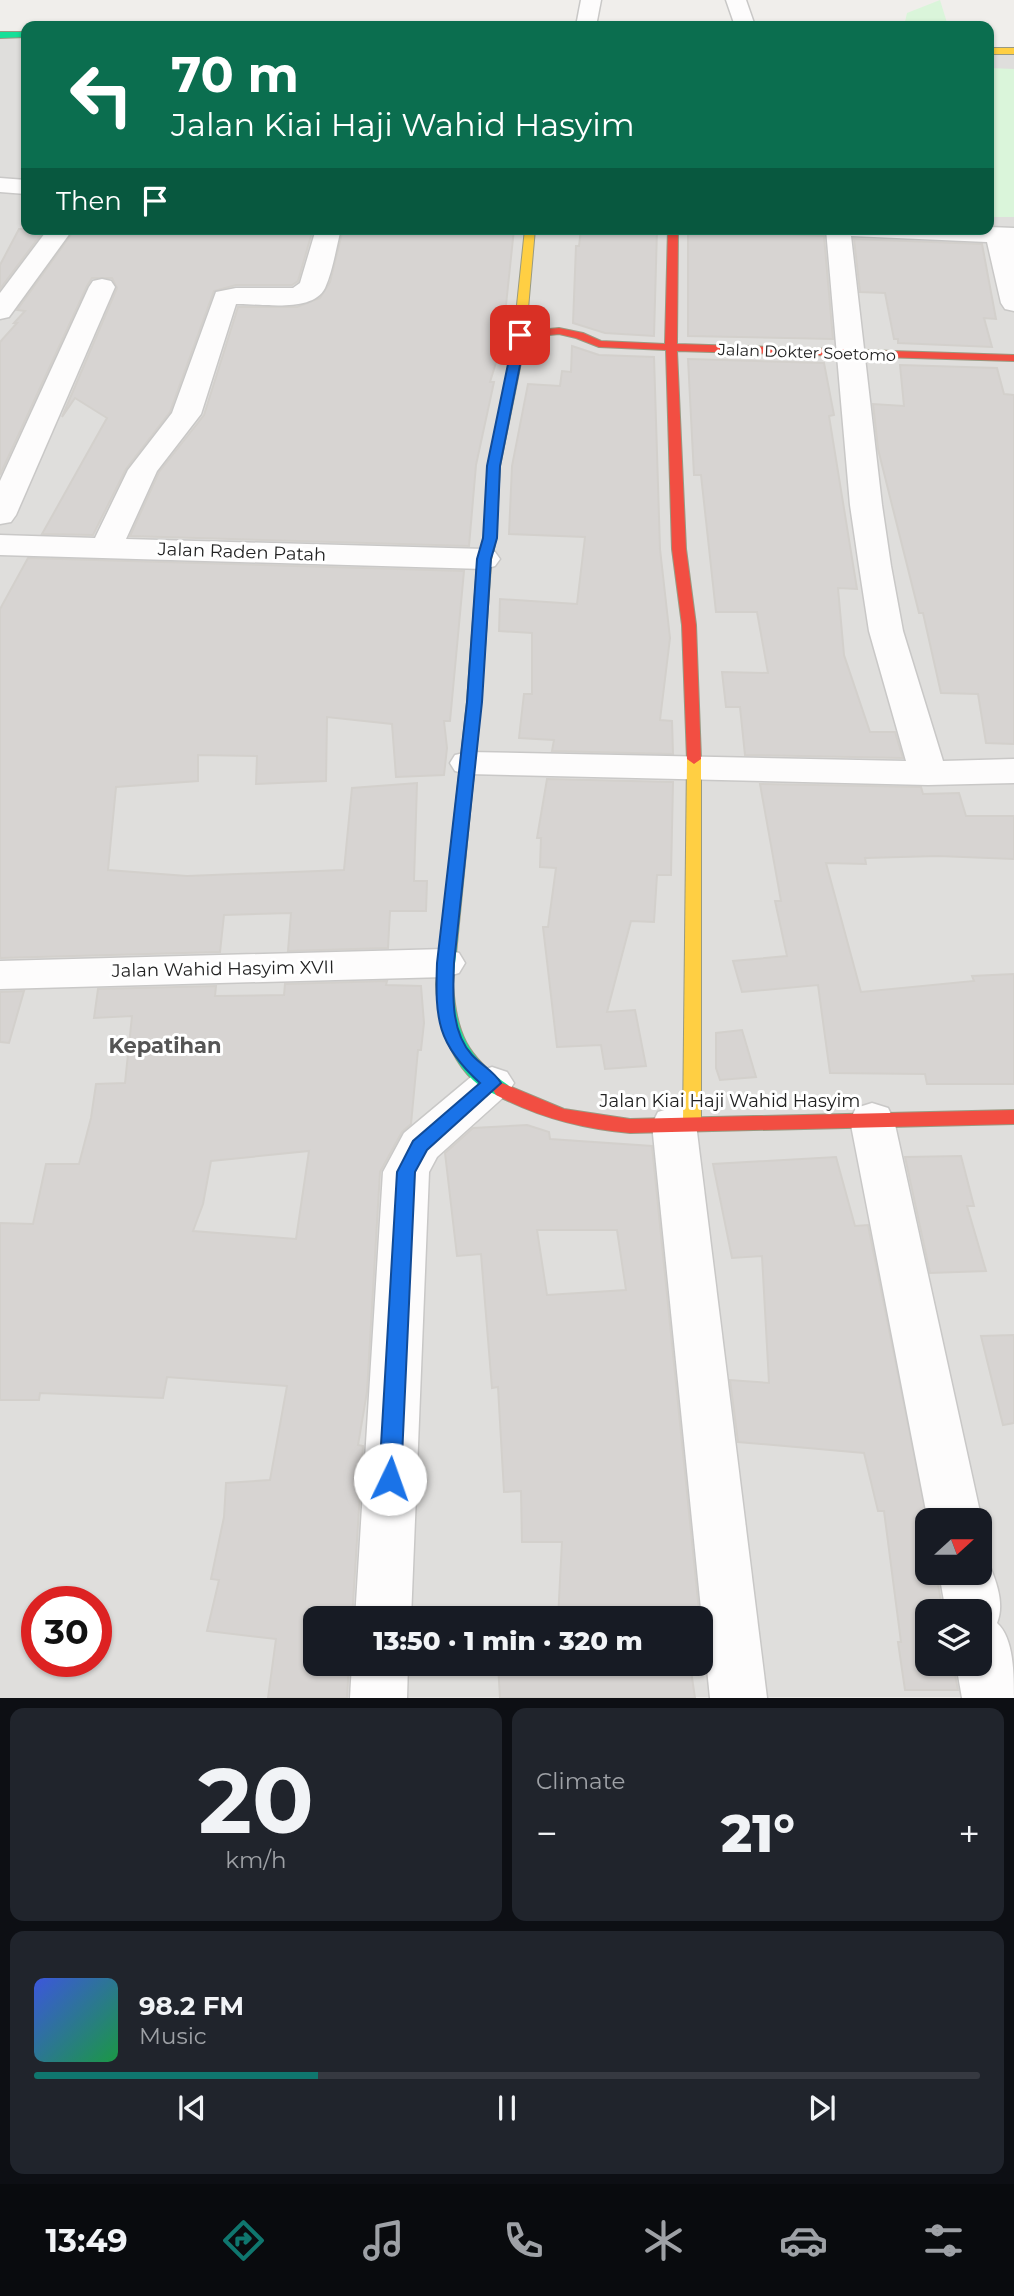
<!DOCTYPE html>
<meta charset="utf-8">
<style>
:root{--surface:#171b24;--page:#20242c;--text:#f1f3f6;--muted:#9ea1a6;--line:#363941;--accent:#0f766e}
body{margin:0;font-family:Montserrat,sans-serif;background:var(--page);color:var(--text);height:100vh;display:flex;flex-direction:column;font-size:26px;white-space:nowrap}
*{box-sizing:border-box;margin:0}
p{font-size:23px;color:var(--muted)}
.icon{flex:none;width:38px;height:38px;fill:none;stroke:currentColor;stroke-width:2;stroke-linecap:round;stroke-linejoin:round}
.map{position:relative;height:1698px;overflow:hidden}
.sheet{display:flex;flex-direction:column;gap:10px;padding:10px;background:#0d0f14;flex:1}
.sheet>*{flex:none}
.guide{position:absolute;left:21px;top:21px;width:973px;height:214px;border-radius:14px;box-shadow:0 2px 5px #0004;background:#0b6e4f;color:#fff;overflow:hidden}
.needle{width:46px;rotate:69deg}
.fabs{position:absolute;left:915px;top:1508px;display:grid;gap:14px}
.fabs a{display:grid;place-items:center;width:77px;height:77px;border-radius:14px;background:var(--surface);box-shadow:0 2px 5px #0004;font-size:35px}
.speed{position:absolute;left:21px;top:1586px;display:flex;gap:14px;font-size:35px;font-weight:700;text-align:center}
.speed>*{display:grid;place-content:center;width:91px;height:91px;border-radius:50%;background:var(--surface);box-shadow:0 2px 5px #0004;line-height:1}
.speed .limit{border:10px solid #d22;background:#fff;color:#111}
.pin{position:absolute;display:grid;place-items:center;width:60px;height:60px;color:#fff;margin:-30px;border-radius:14px;box-shadow:0 4px 10px #0006}
.me{position:absolute;width:77px;margin:-38px;rotate:3deg;stroke-linejoin:round;filter:drop-shadow(0 0 5px #0008)}
.turn{display:flex;align-items:center;gap:24px;height:147px;padding:0 35px;font-size:32px}
.turn .icon{width:91px;height:91px;stroke-width:2.5}
.turn b{display:block;font-size:49px;line-height:60px}
.then{display:flex;align-items:center;height:66px;padding:0 35px;background:#0003;gap:14px;font-size:26px}
.big{font-size:52px;font-weight:800;line-height:1.1}
.sheet .tile{flex:1;display:flex;flex-direction:column;justify-content:center;gap:10px;min-width:0;padding:0 24px;border-radius:14px;background:var(--page)}
.sheet .dial{align-items:center;gap:0}
.dial b{font-size:91px;line-height:1}
.song{display:flex;align-items:center;gap:21px}
.cover{width:84px;height:84px;border-radius:10px;background:linear-gradient(135deg,hsl(230 70% 55%),hsl(140 70% 35%))}
.played{height:7px;border-radius:4px;background:linear-gradient(90deg,var(--accent) 30%,var(--line) 30%)}
.keys{display:flex;justify-content:space-around;direction:ltr}
.heat{display:flex;justify-content:space-between;align-items:center;font-size:38px;direction:ltr}
.sheet .tiles{flex:1;display:grid;gap:10px;grid-template-columns:1fr 1fr}
.tile:last-child{grid-column:span 2}
.trip{position:absolute;left:303px;top:1606px;width:410px;height:70px;border-radius:14px;background:var(--surface);box-shadow:0 2px 5px #0004;font-weight:800;line-height:70px;text-align:center}
.menu{display:flex;height:112px;justify-content:space-around;align-items:center;background:#090b0e;color:var(--muted)}
.menu .icon{width:49px;height:49px}
.menu .selected{color:var(--accent)}
.menu b{font-size:32px;color:var(--text)}
.map>svg:first-child{display:block}
.residential{fill:#dfdedc;fill-rule:evenodd}
.park{fill:#daf5da}
.building{fill:#d7d4d2;stroke:#d3d0cc;stroke-width:2;fill-rule:evenodd}
.lines{fill:none;stroke-linecap:round;stroke-linejoin:round}
.street-casing{stroke:#c9c8c7;stroke-width:3}
.fast-casing{stroke:#999a82;stroke-width:2}
.slow-casing{stroke:#999a82;stroke-width:2}
.jam-casing{stroke:#999a82;stroke-width:2}
.street{fill:#fdfcfc;fill-rule:evenodd}
.fast{fill:#16e098;fill-rule:evenodd}
.slow{fill:#ffcf43;fill-rule:evenodd}
.jam{fill:#f24e42;fill-rule:evenodd}
.route{fill:#1a73e8;stroke:#114b97;stroke-width:2}
.labels{text-anchor:middle;stroke-width:6;stroke-linejoin:round;paint-order:stroke}
.far-street-label{font-size:16px;fill:#222;stroke:#fff}
.street-label{font-size:18px;fill:#222;stroke:#fff}
.quarter-label{font-size:21px;font-weight:bold;fill:#555;stroke:#fff}
</style>
<div class="map">
<svg width="1014" height="1698" viewBox="0 0 1014 1698">
<rect width="100%" height="100%" fill="#f0eeeb"/>
<path class="residential" d="M0,34h26v195h963v-178h25v1646l-1014,1zM928,1521h52v52h-52zM37,1601h59v60h-59zM928,1612h52v52h-52zM315,1619h385v45h-385z"/>
<g class="park">
<polygon points="940,0 948,26 904,26 907,13"/>
<polygon points="989,68 1014,69 1014,217 989,217"/>
</g>
<g class="building">
<polygon points="19,229 45,229 0,289 0,265"/>
<polygon points="75,229 313,229 298,281 292,285 236,285 214,291 170,412 126,469 93,535 42,534 107,418 75,398 62,417 117,288 112,278 92,278 87,286 0,475 0,342 17,323 14,323 25,311 17,310"/>
<polygon points="343,229 514,229 502,343 490,382 494,382 476,465 469,546 130,536 159,472 204,415 238,307 297,307 320,298 330,282"/>
<polygon points="581,229 657,229 654,336 605,333 573,323 576,246 579,246"/>
<polygon points="688,229 824,236 833,339 688,336"/>
<polygon points="854,239 982,244 996,319 984,318 992,347 898,343 898,339 894,339 885,293 860,292"/>
<polygon points="572,346 599,355 654,357 660,549 670,638 660,720 672,721 673,754 552,751 554,740 519,738 524,694 532,694 532,633 499,631 500,599 577,604 585,537 509,534 512,466 528,384 560,386 562,371 571,372"/>
<polygon points="688,359 824,363 834,415 829,416 857,589 838,588 844,655 870,732 895,732 903,758 745,755 740,707 726,707 722,672 768,673 757,612 716,612 701,475 694,475"/>
<polygon points="900,365 997,368 1004,394 1014,395 1014,744 986,743 978,694 941,693 923,613 919,613 878,449 873,404 904,406"/>
<polygon points="28,558 464,571 450,721 444,721 447,748 444,775 396,777 392,724 327,717 326,781 256,784 257,756 198,755 198,781 116,787 108,870 187,876 344,870 352,788 417,783 414,881 427,881 426,911 390,911 388,948 288,951 291,913 224,915 220,952 0,958 0,609"/>
<polygon points="547,779 673,782 671,875 657,875 654,922 631,921 607,1012 635,1010 646,1066 605,1069 601,1045 557,1047 543,927 548,927 556,868 540,867 541,838 537,838"/>
<polygon points="760,784 921,787 923,794 959,793 966,816 1014,816 1014,859 938,856 865,858 866,864 826,863 861,992 974,981 972,976 1014,974 1014,1084 927,1084 925,1074 830,1073 818,985 742,992 733,961 787,956 775,901 781,901"/>
<path d="M387,981l-1,4 35,1 3,37 -3,27h-3l-7,74 -9,8 -22,40 -13,220 -9,53 5,1 -11,173h-37v45h34l-2,34h-79l8,-59 -69,-8 12,-51 -8,-1 13,-62 2,-34 44,-3 17,-94 -120,-9 -4,21 -123,-5 -1,7h-39v-177l33,1 13,-60h33l12,-46 5,-34 29,-1 7,-67 -38,2 4,-29 118,-3 -1,10 69,-1 1,-11zM309,1151l-13,88 -103,-8 10,-27 8,-43z"/>
<polygon points="24,991 9,1043 0,1042 0,992"/>
<polygon points="742,1030 756,1077 720,1080 716,1068 716,1033"/>
<path d="M527,1125l22,7 1,7 102,7 47,465 -16,1 1,7h-126l4,-77h-40l-1,-51 -17,1 -6,-105 -6,1 -11,-134 -24,2 -12,-103 28,-25zM537,1230h80l9,60 -79,5z"/>
<polygon points="961,1156 974,1206 967,1206 986,1271 930,1273 905,1157"/>
<polygon points="836,1157 855,1226 868,1225 928,1523 928,1573 936,1573 943,1612 928,1612 928,1664 953,1664 958,1690 905,1690 898,1642 901,1642 884,1511 878,1511 864,1453 738,1442 730,1380 769,1383 762,1256 732,1258 713,1164"/>
<polygon points="1014,1335 1014,1423 1003,1425 981,1336"/>
<polygon points="498,1664 690,1664 695,1698 500,1698"/>
</g>
<g class="lines">
<g class="street-casing">
<g id="street">
<polygon points="581,0 601,0 596,26 576,26"/>
<polygon points="726,0 746,0 755,26 735,26"/>
<polygon points="0,178 26,180 26,194 0,192"/>
<polygon points="989,227 1014,228 1014,311 1005,309 1001,303 987,242 851,236 882,505 891,566 903,631 943,761 1014,759 1014,783 928,785 468,774 455,771 450,763 455,755 468,752 906,761 869,631 859,566 850,505 826,229"/>
<polygon points="48,229 73,229 9,317 0,319 0,293"/>
<path d="M316,229h25c-5,19 -8,41 -16,59 -13,26 -66,15 -89,16l-35,110 -44,57 -31,68 358,10 11,3 5,7 -5,7 -11,3 -484,-14v-20l95,3 33,-68 44,-57 44,-121 20,-4h57l7,-5z"/>
<polygon points="102,279 111,281 115,287 16,515 11,522 0,524 0,481 89,287 93,281"/>
<polygon points="445,949 459,953 465,963 459,973 445,977 0,989 0,961"/>
<polygon points="492,1067 507,1072 514,1083 507,1094 437,1157 429,1172 411,1619 355,1619 383,1172 404,1133 477,1072"/>
<polygon points="872,1103 888,1108 894,1120 982,1521 980,1524 980,1521 928,1521 850,1120 856,1108"/>
<polygon points="674,1107 690,1112 696,1124 767,1698 710,1698 652,1124 658,1112"/>
<path d="M980,1553l5,2c9,20 21,47 12,68 17,15 17,52 17,75h-52l-6,-34h24v-52h-34l-7,-39h41z"/>
<polygon points="352,1664 408,1664 407,1698 350,1698"/>
</g>
</g>
<g class="fast-casing">
<g id="fast">
<polygon points="0,32 26,32 26,37 0,38"/>
<path d="M484,561l7,4 -10,137 -28,282c3,50 14,72 55,101l3,5 -3,5 -6,2c-47,-15 -64,-69 -66,-113l31,-282 10,-137z"/>
</g>
</g>
<g class="slow-casing">
<g id="slow">
<rect x="989" y="48" width="25" height="6"/>
<polygon points="525,229 535,229 525,343 500,466 496,538 491,565 484,569 477,565 484,538 488,466 513,343"/>
<polygon points="694,754 701,759 701,1124 698,1129 692,1131 686,1129 683,1124 687,759"/>
</g>
</g>
<g class="jam-casing">
<g id="jam">
<polygon points="668,229 678,229 677,344 1014,355 1014,361 677,351 686,549 696,625 701,759 694,764 687,759 682,625 672,549 666,350 599,347 576,338 559,334 520,338 514,335 520,332 559,328 583,333 601,341 665,344"/>
<path d="M502,1083l62,26 66,10 384,-9v14l-384,9c-48,-4 -92,-16 -134,-38l-3,-5 3,-5z"/>
</g>
</g>
<use href="#street" class="street"/>
<use href="#fast" class="fast"/>
<use href="#slow" class="slow"/>
<use href="#jam" class="jam"/>
</g>
<path class="route" d="M520,332l6,3 -26,131 -3,72 -6,21 -9,143 -28,261c-1,30 -4,68 18,92 9,10 22,16 29,28l-74,67 -12,22 -14,307 -3,7 -8,3 -8,-3 -3,-7 18,-307 16,-31 67,-58c-43,-39 -45,-64 -43,-120l30,-261 10,-143 6,-21 4,-72 27,-131z"/>
<g class="labels">
<g class="far-street-label">
<text transform="translate(807 352) rotate(2)" y="6">Jalan Dokter Soetomo</text>
</g>
<g class="street-label">
<text transform="translate(242 552) rotate(2)" y="6">Jalan Raden Patah</text>
<text transform="translate(223 969) rotate(-1)" y="6">Jalan Wahid Hasyim XVII</text>
<text x="730" y="1107">Jalan Kiai Haji Wahid Hasyim</text>
</g>
<g class="quarter-label">
<text x="165" y="1053">Kepatihan</text>
</g>
</g>
</svg>
<div class="fabs">
<a><svg class="needle" viewBox="-14 -14 28 28"><path d="M0-13l5 13h-10z" fill="#e53935"/><path d="M0 13l5-13h-10z" fill="#9ea1a6"/></svg></a>
<a><svg class="icon" aria-label="layers" viewBox="0 0 24 24"><path d="M12 4l9 5-9 5-9-5zM3 14l9 5 9-5"/></svg></a>
</div>
<div class="speed"><div class="limit">30</div></div>
<div class="pin" style="left:520px;top:335px;background:#d93025"><svg class="icon" aria-label="arrive" viewBox="0 0 24 24"><path d="M6 21V4h12l-3 4 3 4H6"/></svg></div>
<svg class="me" style="left:390px;top:1479px" viewBox="-20 -20 40 40"><circle r="19" fill="#fff"/><path d="M0-13L10 11 0 6-10 11z" fill="#1a73e8"/></svg>
<div class="trip">13:50 · 1 min · 320 m</div>
<div class="guide">
<div class="turn"><svg class="icon" aria-label="left" viewBox="0 0 24 24"><path d="M17 20v-9H6M10 6l-5 5 5 5"/></svg><div><b>70 m</b>Jalan Kiai Haji Wahid Hasyim</div></div>
<div class="then">Then<svg class="icon" aria-label="arrive" viewBox="0 0 24 24"><path d="M6 21V4h12l-3 4 3 4H6"/></svg></div>
</div>
</div>
<section class="sheet">
<div class="tiles">
<div class="tile dial"><b>20</b><p>km/h</p></div>
<div class="tile"><p>Climate</p>
<div class="heat"><a>−</a><b class="big">21°</b><a>+</a></div>
</div>
<div class="tile">
<div class="song"><i class="cover"></i><div><b>98.2 FM</b><p>Music</p></div></div>
<div class="played"></div>
<div class="keys"><svg class="icon" aria-label="previous" viewBox="0 0 24 24"><path d="M18 5L8 12l10 7zM5 5v14"/></svg><svg class="icon" aria-label="pause" viewBox="0 0 24 24"><path d="M8 5v14M16 5v14"/></svg><svg class="icon" aria-label="next" viewBox="0 0 24 24"><path d="M6 5l10 7-10 7zM19 5v14"/></svg></div>
</div>
</div>
</section>
<nav class="menu">
<b>13:49</b>
<svg class="icon selected" aria-label="directions" viewBox="0 0 24 24"><path d="M12 3l9 9-9 9-9-9zM9 14v-3h6M13 9l2 2-2 2"/></svg>
<svg class="icon" aria-label="music" viewBox="0 0 24 24"><path d="M9 18V5l10-2v13"/><circle cx="6" cy="18" r="3"/><circle cx="16" cy="16" r="3"/></svg>
<svg class="icon" aria-label="phone" viewBox="0 0 24 24"><path d="M5 4h4l2 5-3 2q2 4 5 5l2-3 5 2v4C11 20 4 13 5 4z"/></svg>
<svg class="icon" aria-label="climate" viewBox="0 0 24 24"><path d="M12 3v18M4 7l16 10M4 17L20 7"/></svg>
<svg class="icon" aria-label="car" viewBox="0 0 24 24"><path d="M5 17H2v-5l4-1 3-4h7l3 4 3 1v5h-3M9 17h6M6 11h13"/><circle cx="7" cy="17" r="2"/><circle cx="17" cy="17" r="2"/></svg>
<svg class="icon" aria-label="filters" viewBox="0 0 24 24"><path d="M4 7h16M4 17h16"/><circle cx="9" cy="7" r="2"/><circle cx="15" cy="17" r="2"/></svg>
</nav>
